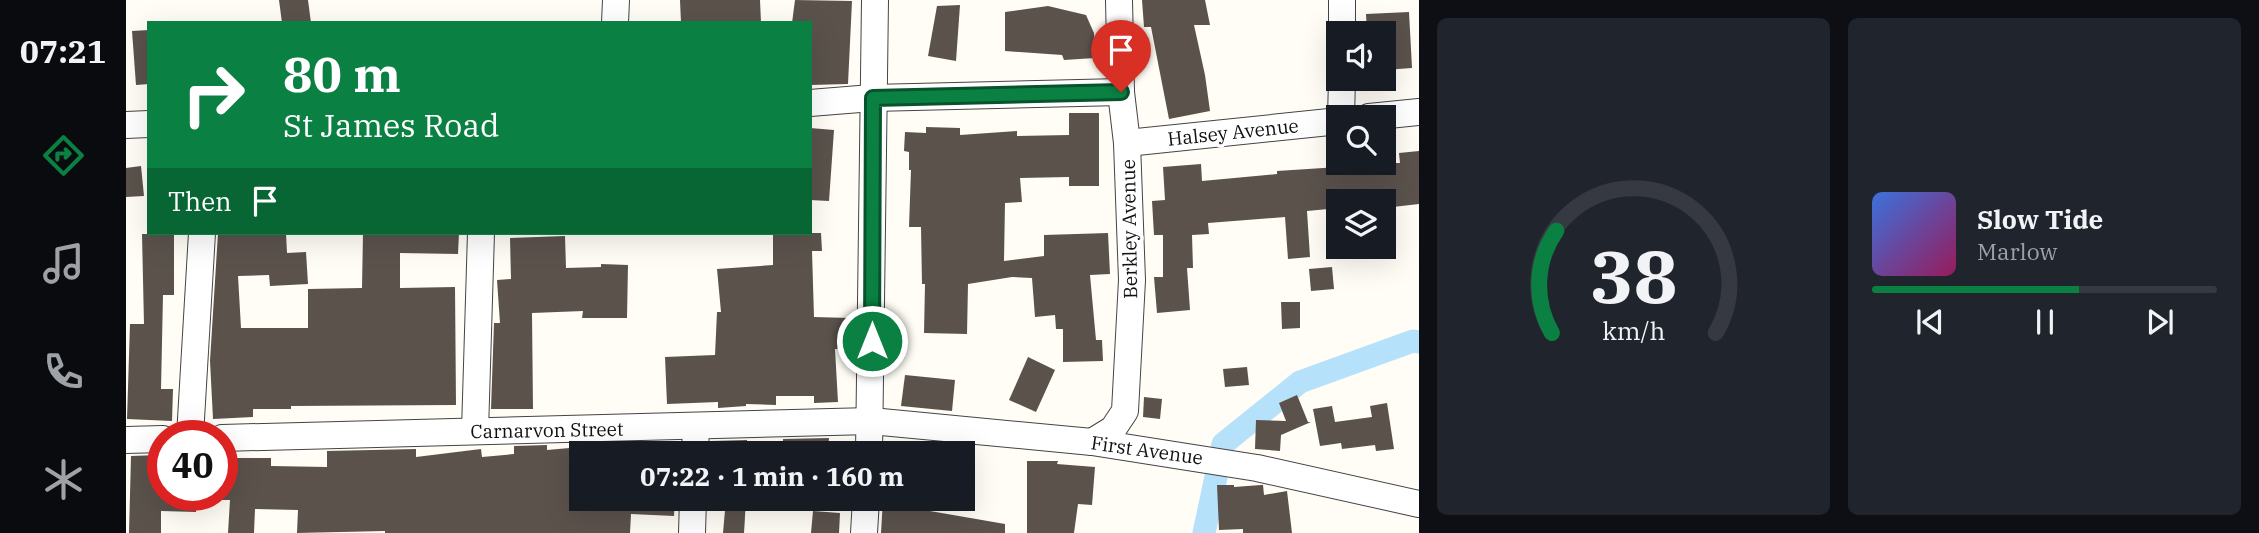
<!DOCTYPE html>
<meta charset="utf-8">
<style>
:root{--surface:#171b24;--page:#20242c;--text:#f1f3f6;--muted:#9ea1a6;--line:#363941;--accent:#0b8043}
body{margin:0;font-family:"IBM Plex Serif",serif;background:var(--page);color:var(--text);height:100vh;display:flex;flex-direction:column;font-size:26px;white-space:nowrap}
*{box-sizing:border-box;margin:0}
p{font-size:23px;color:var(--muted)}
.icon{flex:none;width:38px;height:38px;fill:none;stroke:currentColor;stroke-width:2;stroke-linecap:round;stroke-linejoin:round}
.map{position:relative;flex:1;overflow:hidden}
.details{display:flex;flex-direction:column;gap:18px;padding:18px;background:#0d0f14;width:840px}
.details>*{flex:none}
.guide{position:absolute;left:21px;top:21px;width:665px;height:214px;border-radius:0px;box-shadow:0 7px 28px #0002;background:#0b8043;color:#fff;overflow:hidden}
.fabs{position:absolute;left:1200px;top:21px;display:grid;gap:14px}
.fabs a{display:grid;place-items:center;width:70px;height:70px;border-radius:0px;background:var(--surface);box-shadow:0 7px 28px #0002;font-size:35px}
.speed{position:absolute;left:21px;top:420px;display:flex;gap:14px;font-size:35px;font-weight:700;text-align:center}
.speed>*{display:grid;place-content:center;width:91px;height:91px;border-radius:50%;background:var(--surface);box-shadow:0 7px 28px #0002;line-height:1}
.speed .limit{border:10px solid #d22;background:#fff;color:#111}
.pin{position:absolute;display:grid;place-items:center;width:60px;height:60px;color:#fff;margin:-72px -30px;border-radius:50% 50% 50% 0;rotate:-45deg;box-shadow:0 0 7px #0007}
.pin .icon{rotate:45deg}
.me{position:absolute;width:77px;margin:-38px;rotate:0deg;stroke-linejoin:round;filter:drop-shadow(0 0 5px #0008)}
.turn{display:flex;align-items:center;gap:24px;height:147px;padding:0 21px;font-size:32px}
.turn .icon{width:91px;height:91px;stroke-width:2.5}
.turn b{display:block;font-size:49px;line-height:60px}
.then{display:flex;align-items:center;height:66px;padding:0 21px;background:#0003;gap:14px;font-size:26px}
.details .card{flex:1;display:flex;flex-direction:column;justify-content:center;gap:10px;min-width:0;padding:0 24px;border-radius:10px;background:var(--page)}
.details .dial{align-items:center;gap:0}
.dial svg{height:182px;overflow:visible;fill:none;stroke:var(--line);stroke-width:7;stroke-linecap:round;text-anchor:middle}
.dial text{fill:var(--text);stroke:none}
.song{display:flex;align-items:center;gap:21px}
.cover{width:84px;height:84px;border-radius:10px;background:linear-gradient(135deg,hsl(220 70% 55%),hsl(330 70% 35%))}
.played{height:7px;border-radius:4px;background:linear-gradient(90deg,var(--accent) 60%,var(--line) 60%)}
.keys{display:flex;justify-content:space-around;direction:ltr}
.details .tiles{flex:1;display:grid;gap:18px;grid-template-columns:repeat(2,1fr)}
.trip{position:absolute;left:443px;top:441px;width:406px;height:70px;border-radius:0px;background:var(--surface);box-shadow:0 7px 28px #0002;font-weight:700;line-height:70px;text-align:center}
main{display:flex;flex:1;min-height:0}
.menu{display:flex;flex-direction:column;width:126px;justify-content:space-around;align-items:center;background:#090b0e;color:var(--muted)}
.menu .icon{width:49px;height:49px}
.menu .selected{color:var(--accent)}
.menu b{font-size:32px;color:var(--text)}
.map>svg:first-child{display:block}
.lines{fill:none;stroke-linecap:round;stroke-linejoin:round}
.canal{stroke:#b6e1fa;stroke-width:23}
.building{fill:#5b524c}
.minor-casing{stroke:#444;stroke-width:28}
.minor{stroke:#fff;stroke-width:26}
.route-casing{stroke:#07532c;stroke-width:18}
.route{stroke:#0b8043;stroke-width:12}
.labels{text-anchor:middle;stroke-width:7;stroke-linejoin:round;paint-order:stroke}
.street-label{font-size:19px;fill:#111;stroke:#fff}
</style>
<main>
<nav class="menu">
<b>07:21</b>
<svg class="icon selected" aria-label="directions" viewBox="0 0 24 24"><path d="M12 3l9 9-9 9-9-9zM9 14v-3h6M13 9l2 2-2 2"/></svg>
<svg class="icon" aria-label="music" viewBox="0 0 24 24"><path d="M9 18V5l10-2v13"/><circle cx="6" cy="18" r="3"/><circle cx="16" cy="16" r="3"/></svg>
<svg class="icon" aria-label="phone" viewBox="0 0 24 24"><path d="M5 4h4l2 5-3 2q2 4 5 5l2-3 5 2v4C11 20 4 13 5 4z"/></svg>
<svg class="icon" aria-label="climate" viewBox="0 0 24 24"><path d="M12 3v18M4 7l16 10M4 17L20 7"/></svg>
</nav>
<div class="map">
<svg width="1293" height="533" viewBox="0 0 1293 533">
<rect width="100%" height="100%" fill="#fffdf5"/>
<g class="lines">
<polyline class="canal" points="1078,533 1097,444 1174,382 1287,341 1293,342"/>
</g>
<g class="building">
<polygon points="153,0 182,0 185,23 156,23"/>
<polygon points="554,0 634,0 635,23 555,23"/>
<polygon points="669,0 726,1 722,84 684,85 684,23 666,23"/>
<polygon points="1016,0 1079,0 1084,25 1068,25 1079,75 1084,111 1043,119 1025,27 1018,27"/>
<polygon points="834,5 830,61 802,56 811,6"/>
<polygon points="922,6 960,15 968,33 969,58 938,60 936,55 879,51 879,12"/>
<polygon points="1283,12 1286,68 1258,70 1258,33 1241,33 1240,14"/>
<polygon points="23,30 23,84 10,85 6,31"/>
<polygon points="943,113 973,113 973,186 943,186 943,177 894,178 896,202 879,203 878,261 918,256 918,235 982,233 984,274 964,275 970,340 976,340 977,361 937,362 937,329 930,329 929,315 909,317 906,278 886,277 842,284 841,334 798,333 799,284 796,284 795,227 783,227 785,170 783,170 783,152 778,151 779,132 800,133 800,127 834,128 834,135 891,131 891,136 943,135"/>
<polygon points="684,128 708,130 703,201 684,200"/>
<polygon points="1293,151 1293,204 1258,208 1258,201 1213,201 1213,208 1181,211 1184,257 1162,259 1159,217 1082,223 1083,234 1066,235 1067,268 1061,268 1064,310 1031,313 1028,277 1037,277 1037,235 1028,235 1026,201 1039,200 1037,167 1075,164 1076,181 1151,174 1151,171 1228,166 1227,163 1274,163 1273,153"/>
<polygon points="15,166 18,196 0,197 0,168"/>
<polygon points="92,233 160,233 161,253 180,252 182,284 144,286 143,275 112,276 115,328 182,328 182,289 236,288 237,233 333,233 332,254 274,253 274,288 329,287 330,405 165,406 165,409 127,409 127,417 87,419 84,361"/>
<polygon points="647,233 695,233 696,251 686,251 688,317 724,318 724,350 709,349 712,402 688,403 688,396 650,396 650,405 620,404 620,406 592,408 592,402 541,404 539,357 589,355 591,312 595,312 591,269 647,265"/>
<polygon points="16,234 48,234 48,295 37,295 35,389 47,389 46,421 1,419 4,324 18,324"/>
<polygon points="439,236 440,268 475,267 475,264 502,265 501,318 456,318 457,311 406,313 407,409 365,409 368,323 374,323 371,280 385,279 384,238"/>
<polygon points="1206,267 1208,289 1185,291 1183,269"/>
<polygon points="1155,302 1174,302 1174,328 1156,329"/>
<polygon points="902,357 929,370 910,412 883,400"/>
<polygon points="1121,367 1123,385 1099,387 1097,369"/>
<polygon points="779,375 829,380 826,411 775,406"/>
<polygon points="1171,395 1182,422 1185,422 1155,435 1154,451 1129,449 1130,420 1160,421 1153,403"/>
<polygon points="1018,397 1036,399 1034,419 1017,417"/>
<polygon points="1261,403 1268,449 1250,451 1249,445 1216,449 1215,443 1194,446 1187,409 1206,406 1209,422 1246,417 1244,406"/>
<polygon points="703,438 702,453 657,453 657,439"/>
<polygon points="621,440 621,453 585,453 585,441"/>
<polygon points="421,445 421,450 455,447 455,499 549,499 548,516 505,514 504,533 259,533 259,531 171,533 172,510 129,509 128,533 102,533 104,500 96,500 96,458 145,458 145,466 201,467 201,451 290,449 290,457 355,449 356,457 388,454 388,446"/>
<polygon points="35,455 37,495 70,495 70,512 35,511 35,533 3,533 5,456"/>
<polygon points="901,461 932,461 931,464 969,467 966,505 952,504 948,533 901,533"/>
<polygon points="1091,485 1108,485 1108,487 1135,485 1137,485 1138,495 1161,491 1166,533 1117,533 1117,529 1093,530"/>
<polygon points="600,499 620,500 618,533 597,533"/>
<polygon points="757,499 805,499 804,511 879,524 879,533 755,533"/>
<polygon points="687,511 714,513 713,533 685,533"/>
</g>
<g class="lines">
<g class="minor-casing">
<g id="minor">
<polyline points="489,23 490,0"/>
<polyline points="1216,33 1216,0"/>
<polyline points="684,103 746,98 995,92"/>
<polyline points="1215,117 1216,79"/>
<polyline points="1243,117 1293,112"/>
<polyline points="0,125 23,124"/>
<polyline points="1001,143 1213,121"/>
<polyline points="349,431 355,233"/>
<polyline points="64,436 76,233"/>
<polyline points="96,438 745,421 966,442 1131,468 1293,504"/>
<polyline points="0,440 37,439"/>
<polyline points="966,442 987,429 999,411 1006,280 1001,143 995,92 993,0"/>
<polyline points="569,453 570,426"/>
<polyline points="743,453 749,0"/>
<polyline points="566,533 567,499"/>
<polyline points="738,533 740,499"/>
</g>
</g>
<use href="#minor" class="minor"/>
</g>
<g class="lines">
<g class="route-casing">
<polyline id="route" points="746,341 747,98 995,92"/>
</g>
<use href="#route" class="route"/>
</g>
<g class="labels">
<g class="street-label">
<text transform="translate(1107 132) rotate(-6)" y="7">Halsey Avenue</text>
<text transform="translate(1003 229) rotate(-91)" y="7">Berkley Avenue</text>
<text transform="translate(421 430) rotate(-1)" y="7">Carnarvon Street</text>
<text transform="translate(1021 450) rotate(8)" y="7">First Avenue</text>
</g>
</g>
</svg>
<div class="fabs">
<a><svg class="icon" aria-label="sound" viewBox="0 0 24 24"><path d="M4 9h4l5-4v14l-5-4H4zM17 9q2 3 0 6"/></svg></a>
<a><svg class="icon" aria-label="search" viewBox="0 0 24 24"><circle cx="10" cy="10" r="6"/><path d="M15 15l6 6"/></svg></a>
<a><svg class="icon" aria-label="layers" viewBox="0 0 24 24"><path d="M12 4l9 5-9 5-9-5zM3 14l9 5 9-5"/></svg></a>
</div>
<div class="speed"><div class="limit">40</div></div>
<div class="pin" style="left:995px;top:92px;background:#d93025"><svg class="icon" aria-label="arrive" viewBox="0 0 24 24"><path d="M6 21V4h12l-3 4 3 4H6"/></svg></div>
<svg class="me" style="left:746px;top:341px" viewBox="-20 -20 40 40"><circle r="17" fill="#0b8043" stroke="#fff" stroke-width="3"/><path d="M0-11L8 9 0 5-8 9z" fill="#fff"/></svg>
<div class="trip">07:22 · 1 min · 160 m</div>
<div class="guide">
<div class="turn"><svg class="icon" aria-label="right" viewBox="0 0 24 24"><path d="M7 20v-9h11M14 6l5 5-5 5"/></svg><div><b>80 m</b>St James Road</div></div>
<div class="then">Then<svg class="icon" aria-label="arrive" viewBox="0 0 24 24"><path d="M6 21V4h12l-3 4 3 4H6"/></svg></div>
</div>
</div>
<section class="details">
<div class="tiles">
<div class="card dial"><svg viewBox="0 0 100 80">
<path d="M14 69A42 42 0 1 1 86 69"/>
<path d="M14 69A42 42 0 0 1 16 24" stroke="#0b8043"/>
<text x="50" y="56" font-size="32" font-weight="700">38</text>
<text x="50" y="72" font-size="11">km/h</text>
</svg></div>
<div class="card">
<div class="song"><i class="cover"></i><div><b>Slow Tide</b><p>Marlow</p></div></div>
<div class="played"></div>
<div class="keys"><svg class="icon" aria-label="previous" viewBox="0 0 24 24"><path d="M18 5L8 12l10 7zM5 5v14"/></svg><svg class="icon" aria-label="pause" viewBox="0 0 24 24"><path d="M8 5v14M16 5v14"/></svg><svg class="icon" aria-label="next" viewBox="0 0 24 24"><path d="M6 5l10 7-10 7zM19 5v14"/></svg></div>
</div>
</div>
</section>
</main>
